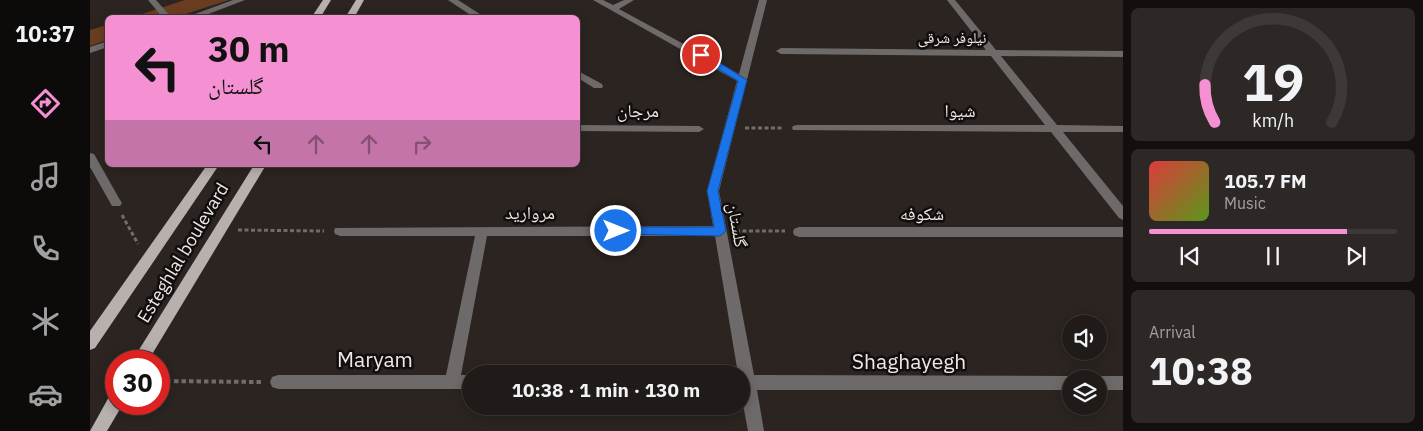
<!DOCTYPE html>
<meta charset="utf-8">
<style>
:root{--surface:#201b19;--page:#2d2826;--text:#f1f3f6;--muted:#a2a1a2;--line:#3d3938;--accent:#f591d2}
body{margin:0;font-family:"IBM Plex Sans","Noto Naskh Arabic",sans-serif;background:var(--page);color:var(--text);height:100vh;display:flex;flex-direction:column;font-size:19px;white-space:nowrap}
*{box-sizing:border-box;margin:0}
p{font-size:16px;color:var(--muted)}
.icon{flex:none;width:28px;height:28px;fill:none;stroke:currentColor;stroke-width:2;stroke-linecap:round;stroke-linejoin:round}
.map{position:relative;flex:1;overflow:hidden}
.panel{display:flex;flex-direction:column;gap:8px;padding:8px;background:#120f0e;width:300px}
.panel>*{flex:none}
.hud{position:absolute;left:15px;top:15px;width:475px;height:152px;border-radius:8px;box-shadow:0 2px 12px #0003,0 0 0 1px var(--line);background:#f591d2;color:#111;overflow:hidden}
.fabs{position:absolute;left:972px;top:315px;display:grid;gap:10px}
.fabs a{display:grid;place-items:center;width:45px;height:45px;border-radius:50%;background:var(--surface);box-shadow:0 2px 12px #0003,0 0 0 1px var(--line);font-size:25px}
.speed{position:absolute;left:15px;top:350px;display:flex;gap:10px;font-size:25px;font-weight:700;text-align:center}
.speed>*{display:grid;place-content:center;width:65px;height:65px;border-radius:50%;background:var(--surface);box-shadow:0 2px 12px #0003,0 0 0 1px var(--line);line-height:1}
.speed .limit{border:8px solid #d22;background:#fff;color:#111}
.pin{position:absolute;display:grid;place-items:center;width:42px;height:42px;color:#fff;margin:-21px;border:2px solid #fff;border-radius:50%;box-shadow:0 1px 5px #0007}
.me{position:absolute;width:55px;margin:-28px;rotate:90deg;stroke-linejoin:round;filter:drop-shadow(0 0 4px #0008)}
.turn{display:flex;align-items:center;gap:18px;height:105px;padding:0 20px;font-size:22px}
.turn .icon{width:65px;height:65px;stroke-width:2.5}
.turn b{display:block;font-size:35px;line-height:42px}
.lanes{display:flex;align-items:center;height:48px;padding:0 20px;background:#0003;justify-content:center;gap:25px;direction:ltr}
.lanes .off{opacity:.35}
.big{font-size:38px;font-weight:700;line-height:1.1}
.panel .card{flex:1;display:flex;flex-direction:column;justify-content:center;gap:8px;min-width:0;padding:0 18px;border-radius:8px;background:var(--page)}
.panel .dial{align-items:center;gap:0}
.dial svg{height:130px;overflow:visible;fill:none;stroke:var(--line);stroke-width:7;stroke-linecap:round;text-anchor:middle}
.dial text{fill:var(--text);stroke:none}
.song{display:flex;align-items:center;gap:15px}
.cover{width:60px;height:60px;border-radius:8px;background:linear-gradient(135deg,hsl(0 70% 55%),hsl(90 70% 35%))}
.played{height:5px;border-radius:2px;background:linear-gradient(90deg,var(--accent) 80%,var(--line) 80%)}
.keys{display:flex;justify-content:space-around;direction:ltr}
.trip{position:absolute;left:372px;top:365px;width:288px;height:50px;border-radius:25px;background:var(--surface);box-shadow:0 2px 12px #0003,0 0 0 1px var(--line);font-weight:700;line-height:50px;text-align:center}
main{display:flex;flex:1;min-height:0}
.dock{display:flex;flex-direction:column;width:90px;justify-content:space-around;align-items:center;background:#0d0b0a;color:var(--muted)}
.dock .icon{width:35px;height:35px}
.dock .active{color:var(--accent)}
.dock b{font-size:22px;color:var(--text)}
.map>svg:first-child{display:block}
.green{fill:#6a3d20}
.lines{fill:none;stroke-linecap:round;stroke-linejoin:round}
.path-far1{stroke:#726b68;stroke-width:3;stroke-dasharray:4 2.5;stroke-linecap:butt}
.path{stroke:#726b68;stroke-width:4;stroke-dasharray:4.5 3;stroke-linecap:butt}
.minor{fill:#6e6a6a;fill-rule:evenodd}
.major{fill:#b8afaf;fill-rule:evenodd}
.route{fill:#1a73e8;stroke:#114b97}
.labels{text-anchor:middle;stroke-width:5;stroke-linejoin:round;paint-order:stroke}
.far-street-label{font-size:15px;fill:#eee9e6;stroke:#110e0d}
.street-label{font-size:18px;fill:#eee9e6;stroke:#110e0d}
.near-street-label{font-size:21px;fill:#eee9e6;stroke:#110e0d}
</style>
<main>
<nav class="dock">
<b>10:37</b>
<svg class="icon active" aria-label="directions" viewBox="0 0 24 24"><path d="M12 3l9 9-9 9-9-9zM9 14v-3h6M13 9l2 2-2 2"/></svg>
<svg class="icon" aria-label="music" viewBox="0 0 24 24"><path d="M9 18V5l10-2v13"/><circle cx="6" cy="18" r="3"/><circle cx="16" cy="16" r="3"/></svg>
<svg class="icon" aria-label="phone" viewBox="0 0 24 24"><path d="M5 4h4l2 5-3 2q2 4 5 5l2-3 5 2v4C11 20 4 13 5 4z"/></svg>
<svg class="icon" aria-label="climate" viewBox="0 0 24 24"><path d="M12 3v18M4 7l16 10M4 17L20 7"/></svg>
<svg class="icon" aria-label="car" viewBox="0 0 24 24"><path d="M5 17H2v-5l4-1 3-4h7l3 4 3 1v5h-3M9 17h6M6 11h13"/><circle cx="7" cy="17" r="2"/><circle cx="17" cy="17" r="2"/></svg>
</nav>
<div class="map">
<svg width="1033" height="431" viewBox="0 0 1033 431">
<rect width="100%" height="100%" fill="#2b2421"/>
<g class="green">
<polygon points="95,0 139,0 86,17 40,18"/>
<polygon points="17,25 17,40 0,46 0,30"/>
</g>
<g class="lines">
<g class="path-far1">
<polyline points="655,128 694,128"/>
<polyline points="32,215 48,244"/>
<polyline points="148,230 234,231"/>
<polyline points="646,231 695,231"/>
</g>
<polyline class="path" points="69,381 171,382"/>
<g class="minor">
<polygon points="58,0 66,0 82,18 73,18"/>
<polygon points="143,0 155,0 108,18 94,18"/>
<polygon points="358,0 368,0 396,18 385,18"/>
<polygon points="503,0 513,0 523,5 534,0 544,0 529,9 649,74 669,0 677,0 629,191 664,375 981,376 987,379 981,379 981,390 667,390 674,431 658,431 651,394 651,374 648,374 625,236 397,236 371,375 381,375 381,389 188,389 182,387 180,382 182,377 188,375 356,375 385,236 250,236 245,234 244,231 245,228 623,226 617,191 647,81"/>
<polygon points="857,0 865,0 906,50 1033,51 1033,57 911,56 967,125 1033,126 1033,132 973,132 1033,206 1033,220 1029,218 961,132 703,130 702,128 703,126 707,125 955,125 901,56 691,54 686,51 691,48 896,50"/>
<polygon points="18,41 18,47 0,53 0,47"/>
<polygon points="488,71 512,84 513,86 512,88 504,88 488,78"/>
<polygon points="488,125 609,126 614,129 609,132 488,131"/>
<polygon points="0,153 4,154 30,200 32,203 30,206 22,206 0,167"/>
<polygon points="709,227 1033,227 1033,237 709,237 704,235 703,232 704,229"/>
<polygon points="1009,376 1033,376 1033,390 1009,390 1009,379 1003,379"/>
</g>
<g class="major">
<polygon points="233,0 241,0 230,18 221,18"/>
<polygon points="266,0 274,0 264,18 255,18"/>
<polygon points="117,165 129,165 5,348 0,350 0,331"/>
<polygon points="164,165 176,165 58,361 42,361"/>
<polygon points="26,393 26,404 33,404 17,431 0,431 20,395"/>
</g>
</g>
<polygon class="route" points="608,53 614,53 657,80 628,191 636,231 630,236 522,234 520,231 526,227 624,227 617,191 648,81 608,57"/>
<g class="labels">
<g class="far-street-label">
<text x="862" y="43">نیلوفر شرقی</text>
</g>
<g class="street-label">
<text x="548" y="117">مرجان</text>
<text x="870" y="117">شیوا</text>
<text x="440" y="219">مروارید</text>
<text x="832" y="220">شکوفه</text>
<text transform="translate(647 225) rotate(80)" y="6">گلستان</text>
<text transform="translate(93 253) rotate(-59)" y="6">Esteghlal boulevard</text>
</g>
<g class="near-street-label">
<text x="285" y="367">Maryam</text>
<text x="819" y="369">Shaghayegh</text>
</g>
</g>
</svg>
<div class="fabs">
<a><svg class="icon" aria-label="sound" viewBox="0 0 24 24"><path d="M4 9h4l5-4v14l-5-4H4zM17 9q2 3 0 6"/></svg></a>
<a><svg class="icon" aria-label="layers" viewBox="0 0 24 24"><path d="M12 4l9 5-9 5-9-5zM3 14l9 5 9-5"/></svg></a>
</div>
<div class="speed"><div class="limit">30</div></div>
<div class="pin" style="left:611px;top:55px;background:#d93025"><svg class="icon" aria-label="arrive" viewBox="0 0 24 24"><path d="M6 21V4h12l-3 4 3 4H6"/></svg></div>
<svg class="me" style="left:526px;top:231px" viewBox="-20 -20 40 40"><circle r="17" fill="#1a73e8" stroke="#fff" stroke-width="3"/><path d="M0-11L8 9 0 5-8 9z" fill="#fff"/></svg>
<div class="trip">10:38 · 1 min · 130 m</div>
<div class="hud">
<div class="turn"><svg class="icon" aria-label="left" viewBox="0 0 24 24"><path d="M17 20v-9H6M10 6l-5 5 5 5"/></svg><div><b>30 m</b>گلستان</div></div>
<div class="lanes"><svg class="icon" aria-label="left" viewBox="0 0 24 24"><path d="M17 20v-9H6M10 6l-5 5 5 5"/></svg><svg class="icon off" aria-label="ahead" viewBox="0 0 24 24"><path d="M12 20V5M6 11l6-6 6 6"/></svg><svg class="icon off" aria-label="ahead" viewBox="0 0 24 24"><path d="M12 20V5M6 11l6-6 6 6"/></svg><svg class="icon off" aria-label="right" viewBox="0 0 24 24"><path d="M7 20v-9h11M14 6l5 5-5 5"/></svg></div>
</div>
</div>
<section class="panel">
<div class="card dial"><svg viewBox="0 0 100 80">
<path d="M14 69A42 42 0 1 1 86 69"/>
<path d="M14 69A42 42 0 0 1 8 46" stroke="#f591d2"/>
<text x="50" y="56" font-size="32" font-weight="700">19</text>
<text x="50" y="72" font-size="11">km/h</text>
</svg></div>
<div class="card">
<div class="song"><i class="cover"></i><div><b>105.7 FM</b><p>Music</p></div></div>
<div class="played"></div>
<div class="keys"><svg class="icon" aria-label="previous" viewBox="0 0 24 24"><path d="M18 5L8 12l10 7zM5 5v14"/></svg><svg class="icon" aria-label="pause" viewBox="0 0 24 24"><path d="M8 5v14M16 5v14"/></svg><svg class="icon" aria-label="next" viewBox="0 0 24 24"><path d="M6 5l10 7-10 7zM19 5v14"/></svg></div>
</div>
<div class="card"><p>Arrival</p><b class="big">10:38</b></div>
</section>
</main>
